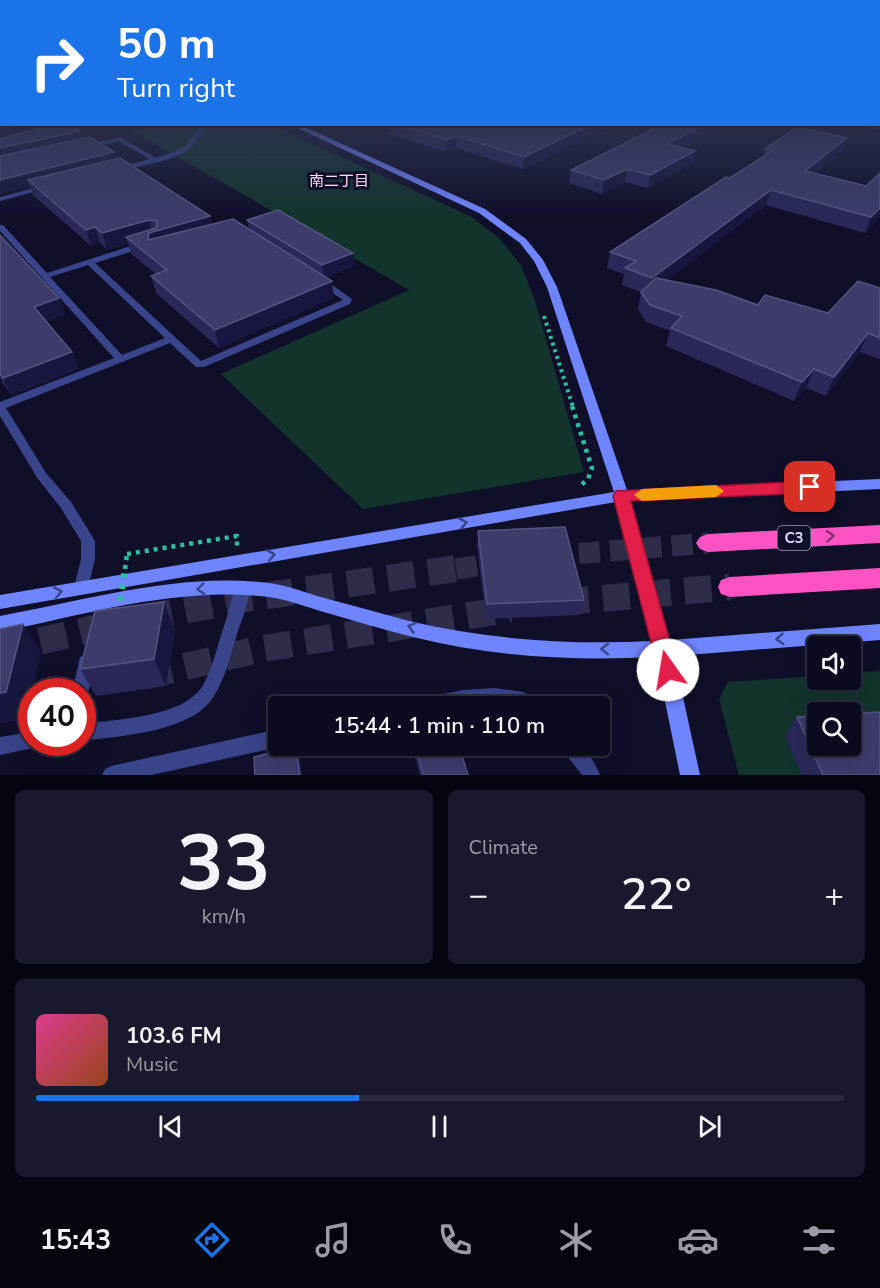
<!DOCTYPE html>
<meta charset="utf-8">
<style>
:root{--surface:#0b0b20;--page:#19192d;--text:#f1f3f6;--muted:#9a9ba5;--line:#2b2b3e;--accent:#1a73e8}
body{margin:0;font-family:"Nunito Sans","Noto Sans JP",sans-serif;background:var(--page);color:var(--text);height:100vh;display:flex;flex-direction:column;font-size:22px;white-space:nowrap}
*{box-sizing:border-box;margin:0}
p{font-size:20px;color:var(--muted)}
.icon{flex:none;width:33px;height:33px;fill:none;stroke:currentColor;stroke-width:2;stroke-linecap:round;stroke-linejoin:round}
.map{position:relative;height:775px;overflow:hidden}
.details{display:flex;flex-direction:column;gap:15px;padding:15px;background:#060612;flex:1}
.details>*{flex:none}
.hud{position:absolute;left:0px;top:0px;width:880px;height:126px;box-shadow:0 6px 24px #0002,0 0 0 2px var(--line);background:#1a73e8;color:#fff;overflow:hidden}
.buttons{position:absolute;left:807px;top:636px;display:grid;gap:12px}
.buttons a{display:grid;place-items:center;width:54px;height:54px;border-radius:6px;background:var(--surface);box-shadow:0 6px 24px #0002,0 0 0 2px var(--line);font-size:30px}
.speed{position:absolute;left:18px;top:678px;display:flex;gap:12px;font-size:30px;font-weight:700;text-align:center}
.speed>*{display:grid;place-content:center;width:78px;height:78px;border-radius:50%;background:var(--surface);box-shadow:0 6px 24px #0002,0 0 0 2px var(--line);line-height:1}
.speed .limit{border:9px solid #d22;background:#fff;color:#111}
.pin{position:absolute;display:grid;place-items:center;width:51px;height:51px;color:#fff;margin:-26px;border-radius:12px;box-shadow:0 3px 9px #0006}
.me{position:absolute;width:66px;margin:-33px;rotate:347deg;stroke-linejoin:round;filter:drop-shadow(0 0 4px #0008)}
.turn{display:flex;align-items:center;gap:21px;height:126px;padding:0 18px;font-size:27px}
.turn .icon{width:78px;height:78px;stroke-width:2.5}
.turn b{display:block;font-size:42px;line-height:51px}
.big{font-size:45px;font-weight:600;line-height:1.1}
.details .card{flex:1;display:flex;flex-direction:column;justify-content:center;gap:9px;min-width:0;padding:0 21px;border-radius:9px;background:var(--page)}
.details .dial{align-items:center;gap:0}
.dial b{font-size:78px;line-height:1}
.song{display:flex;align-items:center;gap:18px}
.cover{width:72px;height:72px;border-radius:9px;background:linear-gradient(135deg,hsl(330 70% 55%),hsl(20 70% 35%))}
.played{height:6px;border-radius:3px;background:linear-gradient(90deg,var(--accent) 40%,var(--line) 40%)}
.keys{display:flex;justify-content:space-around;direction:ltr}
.heat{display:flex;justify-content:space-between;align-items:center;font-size:33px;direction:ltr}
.details .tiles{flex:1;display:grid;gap:15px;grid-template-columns:1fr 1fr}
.card:last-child{grid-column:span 2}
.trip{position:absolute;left:268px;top:696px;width:342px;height:60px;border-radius:6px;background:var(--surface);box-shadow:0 6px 24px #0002,0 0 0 2px var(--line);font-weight:600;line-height:60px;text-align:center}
.menu{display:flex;height:96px;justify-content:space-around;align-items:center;background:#04040d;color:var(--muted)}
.menu .icon{width:42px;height:42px}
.menu .current{color:var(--accent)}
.menu b{font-size:27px;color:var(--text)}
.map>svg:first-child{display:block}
.green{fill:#12342d;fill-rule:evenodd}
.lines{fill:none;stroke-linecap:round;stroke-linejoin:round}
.highway-tunnel-far1{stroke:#2d2d4a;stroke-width:21;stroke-dasharray:21 10;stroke-linecap:butt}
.highway-tunnel{stroke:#2d2d4a;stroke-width:27;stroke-dasharray:27 14;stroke-linecap:butt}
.path-far1{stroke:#2bc09e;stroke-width:4;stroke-dasharray:3 4;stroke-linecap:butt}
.path{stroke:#2bc09e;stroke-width:4.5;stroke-dasharray:4 5;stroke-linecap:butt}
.lane{fill:#39448a;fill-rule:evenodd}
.secondary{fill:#6f84ff;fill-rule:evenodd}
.highway{fill:#ff53c3;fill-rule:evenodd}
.path-bridge-far1{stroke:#2bc09e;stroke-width:4.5;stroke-dasharray:4 5;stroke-linecap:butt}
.path-bridge{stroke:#2bc09e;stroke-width:6;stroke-dasharray:4.5 7;stroke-linecap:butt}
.wall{fill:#292859}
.shaded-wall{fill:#17163e}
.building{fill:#3c3b6a;stroke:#545482;stroke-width:1.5}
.oneway{stroke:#3a448a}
.oneway2{stroke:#873176}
.route{fill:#e11d48;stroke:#92132f;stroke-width:1.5}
.slow{fill:#f59e0b}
.labels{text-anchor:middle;stroke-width:6;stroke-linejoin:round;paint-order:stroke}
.far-neighbourhood-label{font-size:15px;fill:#ffdaf8;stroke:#0f0f2a}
.shield{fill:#0f0f2a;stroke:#9c9dbf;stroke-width:1.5}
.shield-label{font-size:15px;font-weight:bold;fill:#d8daff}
</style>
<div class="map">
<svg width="880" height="775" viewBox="0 0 880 775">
<rect width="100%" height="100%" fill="#0f0f2a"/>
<g class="green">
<polygon points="161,124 271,125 470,216 499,238 521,265 535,301 584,472 363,509 221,374 409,290 133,131"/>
<path d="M880,671v104h-141l-20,-76 9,-17 89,-6 1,4h32l1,-7zM818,712h32v34h-32z"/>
</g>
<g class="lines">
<g class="highway-tunnel-far1">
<polyline points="548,556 708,543"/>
<polyline points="456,569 503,562"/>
</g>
<g class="highway-tunnel">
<polyline points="562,602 730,587"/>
<polyline points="145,618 242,599 467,567"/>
<polyline points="0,650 115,624"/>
<polyline points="145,676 260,649 510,609"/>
</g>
<polyline class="path-far1" points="544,316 573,407"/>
<g class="path">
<polyline points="572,406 592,468 588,479 579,487"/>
<polyline points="127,554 237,536 237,546"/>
</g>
<g class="lane">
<path d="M209,124c-9,8 -12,19 -21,26 -14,11 -51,16 -69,21l-3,-2 1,-1 33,-9 -31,-18 -31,7 -3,-2 35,-9 36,21 27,-10 19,-23z"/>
<polygon points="867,124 880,125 880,129 867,125"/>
<polygon points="46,185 49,187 48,188 0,201 0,197"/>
<path d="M0,225h3l44,48 93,-30h6v4l-51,16 106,98 142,-61 -24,-16v-4h6l27,19 -2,5 -146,63h-8l-26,-24 -164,65 40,65 25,29 24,39v18l-7,29 -2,4 -5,2 -5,-2 -2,-4 7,-29v-18l-20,-33 -23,-29 -38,-63v-14l114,-44 -114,-127zM88,265l77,73 -43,17 -72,-78z"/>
<path d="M243,581l5,2c5,10 -6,37 -10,48 -7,22 -12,46 -24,65 -21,36 -94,40 -132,45v-17c34,-5 99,-6 120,-37 11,-18 15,-41 22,-61 5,-13 7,-30 14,-43z"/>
<path d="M86,655l6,2c4,10 -2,30 -6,41l-4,1v-7h-10l8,-35z"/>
<path d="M495,688l28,4 16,8 2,6c-15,2 -31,-2 -47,-2 -27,-1 -54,5 -80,2l2,-6 6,-2 42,-8z"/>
<polygon points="279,729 279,746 282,746 279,747 151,775 102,775 105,769 111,766"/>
<polygon points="32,732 32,742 40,742 38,747 0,755 0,737"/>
<polygon points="561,746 581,746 594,762 600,775 582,775 564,752"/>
</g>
<g class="secondary">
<rect x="879" y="109" width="1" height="4"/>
<path d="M289,124h9l187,85 41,30 17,21 14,27 70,203 253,-11v10l-249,12 39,139 210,-16v16l-206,16 26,119h-20l-24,-118c-82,4 -163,0 -243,-20 -32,-8 -64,-18 -96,-27 -16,-5 -32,-11 -48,-13 -90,-11 -182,17 -269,35v-16c87,-16 180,-44 269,-33 16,2 33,8 48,13 31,8 62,17 92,25 80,19 162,24 244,20l-37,-139 -616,107v-14l614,-103 -67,-205 -13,-26 -14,-18 -41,-30z"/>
</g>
<g class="highway">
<polygon points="880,525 880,543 708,552 700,549 696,543 700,537 708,534"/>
<polygon points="880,568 880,588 730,597 721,594 718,587 721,580 730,577"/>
</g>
<polyline class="path-bridge-far1" points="125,569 127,554"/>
<polyline class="path-bridge" points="119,612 125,567"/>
</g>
<g class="wall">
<polygon points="389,124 612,124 523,169 456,148 446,152 390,134"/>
<polygon points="723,127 682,147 695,151 692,163 648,188 625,182 602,194 569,183 571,170"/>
<polygon points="82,138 210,216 211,224 249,229 247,220 353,253 354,266 326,277 334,298 219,348 156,293 151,276 156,274 131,254 128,243 107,250 100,243 91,246 33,195 31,187 1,194 0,193 0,139"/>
<polygon points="847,138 842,151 815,173 866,186 880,173 880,217 865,233 766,205 667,280 758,305 828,313 880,288 880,359 860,352 826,396 806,388 794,401 666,346 670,331 646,322 638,309 641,292 622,285 624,274 607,268 610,252 763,157 765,149"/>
<polygon points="0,235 59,298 65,314 46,321 72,352 79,369 11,395 0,378"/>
<polygon points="478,531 584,600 580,615 486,619 477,546"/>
<polygon points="175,630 166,686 96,696 80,669"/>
<polygon points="797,717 880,775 802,775 785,736"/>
<polygon points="412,746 459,746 468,775 420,775"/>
</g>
<g class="shaded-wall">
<polygon points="592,124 612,124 523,169 524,157"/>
<polygon points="707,124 724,124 723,127 665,156 667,144"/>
<polygon points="80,131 84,143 0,162 0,148"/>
<polygon points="457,136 456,148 446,152 446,140"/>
<polygon points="847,138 842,151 800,185 805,171"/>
<polygon points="695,151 692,163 648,188 650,175"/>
<polygon points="114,152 118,165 28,180 31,187 1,194 0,191 0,180"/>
<polygon points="627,169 625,182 602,194 604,180"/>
<polygon points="771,190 766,205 648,295 652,278"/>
<polygon points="880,208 880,217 865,233 871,217"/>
<polygon points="210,216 213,232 153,249 126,237 128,243 107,250 102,233 149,220 152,232"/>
<polygon points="95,227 100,243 91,246 86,230"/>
<polygon points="353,253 354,266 323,278 322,265"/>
<polygon points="332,281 334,298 219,348 215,330"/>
<polygon points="59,298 65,314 40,323 34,307"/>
<polygon points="868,333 860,352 826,396 834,377"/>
<polygon points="72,352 79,369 11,395 3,378"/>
<polygon points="814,369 806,388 794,401 802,382"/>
<polygon points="164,602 175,630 166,686 154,659"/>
<polygon points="23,624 41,652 26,719 0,724 0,693"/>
<polygon points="296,746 300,760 302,775 300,775"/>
</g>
<g class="building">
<polygon points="55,124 70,124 80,131 0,148 0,139"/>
<polygon points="395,124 592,124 524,157 457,136 446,140"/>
<polygon points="663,124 707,124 667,144 695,151 650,175 627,169 604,180 571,170"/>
<polygon points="797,127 847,138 805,171 866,186 880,173 880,208 871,217 771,190 652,278 625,268 636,261 610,252 726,177 730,178 772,151 765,149"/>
<polygon points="90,137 114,152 0,180 0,156"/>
<polygon points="120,158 210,216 149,233 148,240 233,219 332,281 215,330 151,276 167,270 126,237 156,228 157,221 149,220 102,233 95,227 86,230 28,180"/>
<polygon points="278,210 353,253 322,265 247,220"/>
<polygon points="0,235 59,298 34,307 72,352 3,378 0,373"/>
<polygon points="656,278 716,290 758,305 765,295 828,313 858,281 880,288 880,338 868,333 834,377 814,369 802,382 671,328 682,316 650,305 641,292"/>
<polygon points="565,527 584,600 487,604 478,531"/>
<polygon points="164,602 154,659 80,669 95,611"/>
<polygon points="23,624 6,692 0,693 0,629"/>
<polygon points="880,712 880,775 823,775 797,717 818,716 818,746 850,746 850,714"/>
<polygon points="296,746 300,775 255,775 254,757"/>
<polygon points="416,746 459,746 468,775 423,775"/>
</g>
<defs><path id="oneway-chevron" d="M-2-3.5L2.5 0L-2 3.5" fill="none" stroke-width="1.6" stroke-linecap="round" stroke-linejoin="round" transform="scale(1.5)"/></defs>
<g class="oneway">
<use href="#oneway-chevron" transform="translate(463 523) rotate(-10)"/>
<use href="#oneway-chevron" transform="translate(271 555) rotate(-10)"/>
<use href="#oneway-chevron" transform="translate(201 589) rotate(174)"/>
<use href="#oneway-chevron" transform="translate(58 592) rotate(-10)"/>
<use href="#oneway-chevron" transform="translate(412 627) rotate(-165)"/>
<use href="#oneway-chevron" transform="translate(780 639) rotate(176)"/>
<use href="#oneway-chevron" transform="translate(605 649) rotate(180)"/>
</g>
<use class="oneway2" href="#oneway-chevron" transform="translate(830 536) rotate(-3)"/>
<linearGradient id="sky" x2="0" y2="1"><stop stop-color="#080817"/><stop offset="0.5" stop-color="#313755"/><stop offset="1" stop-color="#313755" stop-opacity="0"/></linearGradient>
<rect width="880" height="216" fill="url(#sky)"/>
<polygon class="route" points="810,481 818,487 810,493 631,501 678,670 675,677 668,680 660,677 613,496 616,491"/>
<polygon class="slow" points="716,485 724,491 716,497 642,501 634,495 642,489"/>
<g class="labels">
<g class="far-neighbourhood-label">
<text x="339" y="186">南二丁目</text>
</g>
<rect class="shield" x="777.5" y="526" width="33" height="24" rx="4.5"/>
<g class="shield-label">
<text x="794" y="543">C3</text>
</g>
</g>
</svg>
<div class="buttons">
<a><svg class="icon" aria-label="sound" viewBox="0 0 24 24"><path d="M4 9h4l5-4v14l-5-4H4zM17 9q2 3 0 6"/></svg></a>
<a><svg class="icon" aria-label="search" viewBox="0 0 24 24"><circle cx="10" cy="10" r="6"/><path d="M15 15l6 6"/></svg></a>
</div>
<div class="speed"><div class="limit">40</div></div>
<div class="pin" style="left:810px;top:487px;background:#d93025"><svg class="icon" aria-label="arrive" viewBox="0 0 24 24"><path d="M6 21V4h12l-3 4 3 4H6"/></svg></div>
<svg class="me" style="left:668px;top:670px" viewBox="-20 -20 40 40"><circle r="19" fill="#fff"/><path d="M0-13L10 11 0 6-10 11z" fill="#e11d48"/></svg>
<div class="trip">15:44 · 1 min · 110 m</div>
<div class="hud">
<div class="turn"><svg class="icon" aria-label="right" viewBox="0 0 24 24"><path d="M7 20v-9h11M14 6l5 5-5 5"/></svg><div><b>50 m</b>Turn right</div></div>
</div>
</div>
<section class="details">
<div class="tiles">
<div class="card dial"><b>33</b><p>km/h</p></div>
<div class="card"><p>Climate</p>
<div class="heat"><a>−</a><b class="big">22°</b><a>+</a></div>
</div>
<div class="card">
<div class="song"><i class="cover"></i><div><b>103.6 FM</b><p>Music</p></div></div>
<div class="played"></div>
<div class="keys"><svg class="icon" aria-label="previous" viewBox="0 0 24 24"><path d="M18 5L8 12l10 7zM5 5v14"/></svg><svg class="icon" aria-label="pause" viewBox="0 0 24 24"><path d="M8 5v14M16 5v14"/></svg><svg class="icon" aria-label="next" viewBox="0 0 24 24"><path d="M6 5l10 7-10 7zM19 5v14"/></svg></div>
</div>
</div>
</section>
<nav class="menu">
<b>15:43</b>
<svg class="icon current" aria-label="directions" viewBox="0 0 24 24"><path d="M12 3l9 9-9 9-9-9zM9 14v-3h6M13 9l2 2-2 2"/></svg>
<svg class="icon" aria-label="music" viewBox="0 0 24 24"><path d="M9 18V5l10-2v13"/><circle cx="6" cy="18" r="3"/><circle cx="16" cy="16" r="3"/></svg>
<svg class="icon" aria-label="phone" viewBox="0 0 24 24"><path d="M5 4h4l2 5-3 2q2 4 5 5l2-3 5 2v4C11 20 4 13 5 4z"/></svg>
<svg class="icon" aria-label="climate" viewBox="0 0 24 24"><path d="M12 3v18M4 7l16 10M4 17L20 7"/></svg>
<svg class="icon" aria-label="car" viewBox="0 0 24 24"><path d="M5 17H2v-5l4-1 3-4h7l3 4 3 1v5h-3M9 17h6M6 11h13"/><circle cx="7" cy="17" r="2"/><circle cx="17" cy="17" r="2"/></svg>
<svg class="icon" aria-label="filters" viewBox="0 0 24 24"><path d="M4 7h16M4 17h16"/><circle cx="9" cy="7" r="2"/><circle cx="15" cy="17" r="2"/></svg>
</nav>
